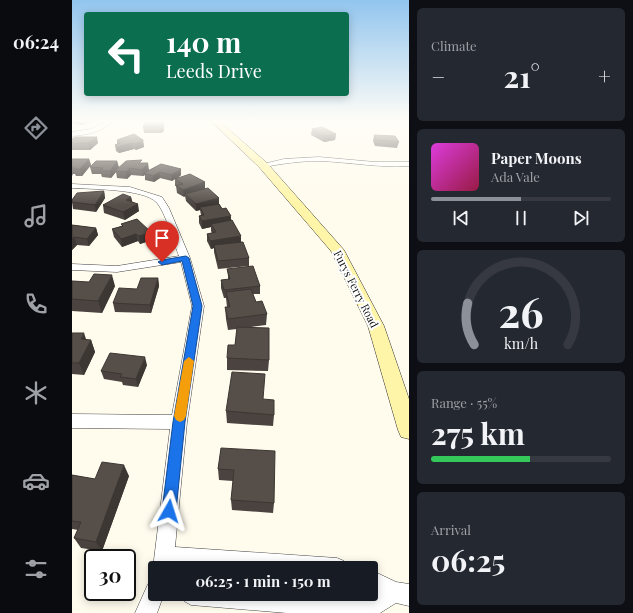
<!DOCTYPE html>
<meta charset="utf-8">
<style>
:root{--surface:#171b24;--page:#242831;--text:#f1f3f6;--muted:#9ea1a6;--line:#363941;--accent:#8c9099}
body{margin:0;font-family:"Playfair Display",serif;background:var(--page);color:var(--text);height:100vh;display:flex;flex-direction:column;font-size:15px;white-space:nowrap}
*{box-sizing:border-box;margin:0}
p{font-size:13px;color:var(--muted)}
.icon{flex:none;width:22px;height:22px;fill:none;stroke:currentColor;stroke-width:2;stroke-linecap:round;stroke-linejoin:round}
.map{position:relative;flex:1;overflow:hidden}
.side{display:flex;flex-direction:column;gap:8px;padding:8px;background:#0d0f14;width:224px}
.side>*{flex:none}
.hud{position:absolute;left:12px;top:12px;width:265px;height:84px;border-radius:4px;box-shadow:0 2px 10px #0003;background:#0b6e4f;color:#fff;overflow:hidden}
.speed{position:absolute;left:12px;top:549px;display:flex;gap:8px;font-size:20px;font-weight:700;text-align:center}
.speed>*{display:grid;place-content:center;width:52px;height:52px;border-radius:50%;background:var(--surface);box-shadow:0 2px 10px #0003;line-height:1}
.speed .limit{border:2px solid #111;border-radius:6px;background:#fff;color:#111}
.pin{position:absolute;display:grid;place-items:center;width:34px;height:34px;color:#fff;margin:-41px -17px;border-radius:50% 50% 50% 0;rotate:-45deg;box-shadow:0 0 4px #0007}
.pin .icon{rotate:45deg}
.me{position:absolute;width:44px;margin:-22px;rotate:6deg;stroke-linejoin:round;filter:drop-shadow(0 0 3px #0008)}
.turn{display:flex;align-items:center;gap:14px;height:84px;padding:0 16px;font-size:18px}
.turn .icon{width:52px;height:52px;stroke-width:2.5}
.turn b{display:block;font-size:28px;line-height:34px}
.big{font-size:30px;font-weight:700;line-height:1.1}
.side .card{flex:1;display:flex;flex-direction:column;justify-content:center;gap:6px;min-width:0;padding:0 14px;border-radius:6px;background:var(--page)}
.side .dial{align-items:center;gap:0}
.dial svg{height:104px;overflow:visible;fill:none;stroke:var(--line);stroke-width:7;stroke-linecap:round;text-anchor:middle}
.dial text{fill:var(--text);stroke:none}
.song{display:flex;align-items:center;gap:12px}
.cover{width:48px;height:48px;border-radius:6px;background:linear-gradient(135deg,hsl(300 70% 55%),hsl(340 70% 35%))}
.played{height:4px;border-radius:2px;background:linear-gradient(90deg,var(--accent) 50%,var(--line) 50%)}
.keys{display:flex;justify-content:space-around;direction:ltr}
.heat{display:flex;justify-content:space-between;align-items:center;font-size:22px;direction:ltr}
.charge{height:6px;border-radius:3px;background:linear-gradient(90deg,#34c759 55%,var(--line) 0)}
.trip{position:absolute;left:76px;top:561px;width:230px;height:40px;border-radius:4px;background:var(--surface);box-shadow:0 2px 10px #0003;font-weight:700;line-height:40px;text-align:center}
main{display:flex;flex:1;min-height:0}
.tab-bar{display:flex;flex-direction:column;width:72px;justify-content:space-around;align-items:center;background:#090b0e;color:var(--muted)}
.tab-bar .icon{width:28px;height:28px}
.tab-bar .active{color:var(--accent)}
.tab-bar b{font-size:18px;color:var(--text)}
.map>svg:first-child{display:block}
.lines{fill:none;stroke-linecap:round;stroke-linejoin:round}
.street-casing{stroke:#404040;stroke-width:1}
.secondary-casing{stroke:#2f2f2f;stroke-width:1}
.street{fill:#fff;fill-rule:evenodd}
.secondary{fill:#fff5a8;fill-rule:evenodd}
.wall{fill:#4a433f}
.shaded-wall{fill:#3c3733}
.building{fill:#564e49;stroke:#3c3733}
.route{fill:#1a73e8;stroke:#114b97}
.slow{fill:#f59e0b}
.labels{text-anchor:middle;stroke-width:4;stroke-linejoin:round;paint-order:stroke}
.street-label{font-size:11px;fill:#0d0d0d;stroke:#fff}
</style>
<main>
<nav class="tab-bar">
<b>06:24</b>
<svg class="icon active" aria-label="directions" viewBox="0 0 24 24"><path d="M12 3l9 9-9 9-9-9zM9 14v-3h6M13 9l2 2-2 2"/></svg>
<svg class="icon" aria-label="music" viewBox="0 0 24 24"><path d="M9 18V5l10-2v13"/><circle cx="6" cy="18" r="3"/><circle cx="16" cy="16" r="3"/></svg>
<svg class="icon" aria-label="phone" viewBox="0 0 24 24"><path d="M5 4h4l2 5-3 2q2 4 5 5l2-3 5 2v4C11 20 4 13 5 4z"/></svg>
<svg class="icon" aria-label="climate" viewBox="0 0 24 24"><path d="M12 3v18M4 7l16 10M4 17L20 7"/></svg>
<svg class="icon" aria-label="car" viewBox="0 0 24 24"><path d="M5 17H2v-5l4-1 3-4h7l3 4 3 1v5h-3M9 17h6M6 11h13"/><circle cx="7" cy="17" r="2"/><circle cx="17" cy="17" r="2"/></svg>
<svg class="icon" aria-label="filters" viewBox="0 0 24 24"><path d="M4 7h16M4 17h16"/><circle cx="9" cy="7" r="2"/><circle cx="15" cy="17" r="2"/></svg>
</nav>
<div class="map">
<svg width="337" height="613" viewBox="0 0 337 613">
<rect width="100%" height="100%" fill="#fffbed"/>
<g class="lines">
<g class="street-casing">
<g id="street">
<path d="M36,120h6c-11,12 -27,15 -42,16v-4l19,-3z"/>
<path d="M247,157l56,5h34v4c-30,2 -60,-4 -90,-5 -19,0 -38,3 -56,6l-4,-2 25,-6z"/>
<path d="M0,184l58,3 32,10 7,11 21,50 14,48 -17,116 -12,125 162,11 7,3 3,7 -174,-1 -18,1v5l-2,-5 17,-139 -98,-1v-14l100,1 20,-109 -11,-44 -64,10 -45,-2v-6l45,2 62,-10c-5,-12 -14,-46 -23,-54 -12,-13 -66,-13 -84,-14z"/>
<polygon points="299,570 324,582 337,584 337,606 324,603 308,613 215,613 119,605 112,601 108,594 245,594 292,598 301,592 299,591"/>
<polygon points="83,580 83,594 92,594 85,613 63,613 76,584"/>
</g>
</g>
<g class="secondary-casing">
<polygon id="secondary" points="138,120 146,120 195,163 272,250 312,326 337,399 337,439 329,437 326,430 296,326 259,251 187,167"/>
</g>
<use href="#street" class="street"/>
<use href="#secondary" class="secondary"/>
</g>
<g class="wall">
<polygon points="0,120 25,120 9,125 0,123"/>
<polygon points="63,120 91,120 92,131 89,133 72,133 71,127 74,121 69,122 64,121"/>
<polygon points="240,129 264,134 263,140 252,142 239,135"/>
<polygon points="302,135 327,142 325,148 303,146 301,141"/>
<polygon points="0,139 26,143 18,150 0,150"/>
<polygon points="45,140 71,140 72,147 64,150 62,149 47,153 44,151 43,145 45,144"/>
<polygon points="0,159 17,159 19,165 10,176 4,176 3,174 1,174 0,176"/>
<polygon points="45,161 47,168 70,163 77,170 76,171 89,164 109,175 106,178 133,182 133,189 147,204 159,220 177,258 177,266 146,269 142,252 142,248 139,249 135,241 135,234 140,233 139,231 139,227 130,229 127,223 127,216 129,215 128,210 124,211 114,201 113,196 112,197 105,193 104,186 103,186 103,179 100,181 88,178 82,182 73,180 73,175 71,176 59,175 55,179 45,178 44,172 39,178 30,177 29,174 20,174 18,167"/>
<polygon points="32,191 33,198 24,212 1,209 0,202"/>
<polygon points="59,197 60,202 67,211 53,220 32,213 31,205"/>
<polygon points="49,224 80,240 68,244 66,241 50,247 42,237 40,229 50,226"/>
<polygon points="0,225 24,228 26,235 17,246 5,245 0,250"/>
<polygon points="155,269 188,286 188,294 181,294 184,302 195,314 194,325 179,327 197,360 196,371 155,370 155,358 163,345 165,329 156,330 154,319 153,307 155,307 154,298 152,298 149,288 149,280 156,280 156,276"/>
<polygon points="86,278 87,286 79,313 43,312 41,303 65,289"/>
<polygon points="0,281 43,286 30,313 0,311"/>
<polygon points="0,333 14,340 19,340 23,352 12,375 0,374"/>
<polygon points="75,365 66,387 51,385 50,382 32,379 29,371"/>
<polygon points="191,399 202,415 201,426 155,423 154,411"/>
<polygon points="149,448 202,503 201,513 160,510 159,500 161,481 147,480 146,469"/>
<polygon points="0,475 23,479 57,476 30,551 9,548 2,538 6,530 0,529"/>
</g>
<g class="shaded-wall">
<polygon points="7,120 25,120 9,125"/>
<polygon points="69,120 82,120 69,122"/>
<polygon points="91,120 92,131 89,133 88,127"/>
<polygon points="172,120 182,120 172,121"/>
<polygon points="264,134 263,140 252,142 252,136"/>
<polygon points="25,137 26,143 18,150 16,143"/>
<polygon points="71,141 72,147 64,150 63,144"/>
<polygon points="60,143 62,149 47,153 45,147"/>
<polygon points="17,159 19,165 10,176 8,169"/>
<polygon points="45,161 47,168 43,171 44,172 39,178 38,171"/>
<polygon points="76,163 77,170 74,174 72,173 73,175 71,176 70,170"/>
<polygon points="58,168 59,175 55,179 54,172"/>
<polygon points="109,169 109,175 100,181 99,175"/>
<polygon points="88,172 88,178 82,182 81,176"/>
<polygon points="133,182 133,189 113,194 113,196 112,197 111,190"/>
<polygon points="32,191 33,198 24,212 23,205"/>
<polygon points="59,197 61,204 54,200"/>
<polygon points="147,198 147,205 128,207 128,210 124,211 124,204"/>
<polygon points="66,204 67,211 53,220 51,212"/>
<polygon points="159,216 159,224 139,224 139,227 130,229 130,221"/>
<polygon points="24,228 26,235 17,246 15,239"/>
<polygon points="79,232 80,240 68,244 67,236"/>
<polygon points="64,234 66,241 50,247 49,239"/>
<polygon points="169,236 169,243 142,245 142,248 139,249 138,241"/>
<polygon points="2,237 5,245 0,250 0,240"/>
<polygon points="40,275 43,286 30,313 26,301"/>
<polygon points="86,278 87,286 79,313 78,305"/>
<polygon points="12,333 16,345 9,339"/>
<polygon points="19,340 23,352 12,375 7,363"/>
<polygon points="73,357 75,365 66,387 64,379"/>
<polygon points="52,465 57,476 30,551 24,542"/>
</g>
<g class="building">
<polygon points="75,120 91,120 91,122 88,123 92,123 92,125 88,127 71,127"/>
<polygon points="250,127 264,134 252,136 240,129"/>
<polygon points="62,134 71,140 71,141 63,144 60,143 45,147 43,145 48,143 45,140"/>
<polygon points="302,135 323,136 327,142 305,140"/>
<polygon points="3,137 25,137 16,143 0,144 0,139"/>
<polygon points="0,159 17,159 8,169 2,169 3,168 0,168"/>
<polygon points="70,160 67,163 76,163 70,170 58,168 54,172 43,171 54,161"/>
<polygon points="24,161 45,161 38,171 28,171 31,168 18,167"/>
<polygon points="89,164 109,169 99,175 88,172 81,176 72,173"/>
<polygon points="118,174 133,182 111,190 104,186 111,184 103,179"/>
<polygon points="136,188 147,198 124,204 113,194"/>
<polygon points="32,191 23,205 0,202 0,200 5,193"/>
<polygon points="51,194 59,197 54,200 66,204 51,212 31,205"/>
<polygon points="147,204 150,209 154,208 159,216 130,221 127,216 132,215 128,207"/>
<polygon points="65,219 79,232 67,236 64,234 49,239 40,229 51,226 49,224"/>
<polygon points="160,220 169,236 138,241 135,234 144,232 139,224"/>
<polygon points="0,225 24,228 15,239 2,237 0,240"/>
<polygon points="171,242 177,258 146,261 142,245"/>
<polygon points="181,266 188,286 152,290 149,280 158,279 155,269"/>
<polygon points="22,274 40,275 26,301 0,299 0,281 17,282"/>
<polygon points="69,278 86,278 78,305 41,303 47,288 65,289"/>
<polygon points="179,289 184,302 190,301 195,314 156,319 153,307 158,307 154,292"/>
<polygon points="165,327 197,328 197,360 155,358 156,345 163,345"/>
<polygon points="0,333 12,333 9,339 19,340 7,363 0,363"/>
<polygon points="38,353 73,357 64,379 48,377 50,374 29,371"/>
<polygon points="160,372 193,374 191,399 202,400 202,415 154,411"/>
<polygon points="149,448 203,451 202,503 159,500 162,470 146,469"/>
<polygon points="30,462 52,465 24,542 2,538 9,522 0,521 0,475 23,479"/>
</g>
<linearGradient id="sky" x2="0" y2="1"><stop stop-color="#92c5ee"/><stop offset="0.59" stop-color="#fffdf7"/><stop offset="1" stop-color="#fffdf7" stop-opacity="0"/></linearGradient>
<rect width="337" height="205" fill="url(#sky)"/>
<polygon class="route" points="114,256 117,258 130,306 113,422 104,511 102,516 97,518 92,516 90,511 101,422 121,306 110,261 90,265 86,262 90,260"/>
<polygon class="slow" points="117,357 122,361 114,416 112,420 108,422 104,420 102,416 112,361"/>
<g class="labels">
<g class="street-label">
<text transform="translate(284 289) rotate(63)" y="4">Furys Ferry Road</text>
</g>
</g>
</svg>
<div class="speed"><div class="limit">30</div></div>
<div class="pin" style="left:90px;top:262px;background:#d93025"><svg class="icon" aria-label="arrive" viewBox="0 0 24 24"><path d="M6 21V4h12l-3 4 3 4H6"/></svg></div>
<svg class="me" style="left:97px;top:511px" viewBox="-20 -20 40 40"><path d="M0-17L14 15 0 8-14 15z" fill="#1a73e8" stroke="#fff" stroke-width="4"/></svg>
<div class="trip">06:25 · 1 min · 150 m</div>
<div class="hud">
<div class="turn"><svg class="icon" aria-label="left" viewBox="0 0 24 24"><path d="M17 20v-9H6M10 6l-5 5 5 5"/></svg><div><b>140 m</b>Leeds Drive</div></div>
</div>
</div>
<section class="side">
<div class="card"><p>Climate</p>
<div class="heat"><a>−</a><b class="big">21°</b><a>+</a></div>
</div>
<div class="card">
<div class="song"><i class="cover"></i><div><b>Paper Moons</b><p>Ada Vale</p></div></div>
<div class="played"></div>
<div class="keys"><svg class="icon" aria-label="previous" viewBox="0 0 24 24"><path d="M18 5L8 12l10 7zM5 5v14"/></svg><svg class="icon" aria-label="pause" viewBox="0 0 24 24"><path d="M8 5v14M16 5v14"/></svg><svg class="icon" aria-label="next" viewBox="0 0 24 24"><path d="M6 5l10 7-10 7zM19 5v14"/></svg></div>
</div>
<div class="card dial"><svg viewBox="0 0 100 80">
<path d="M14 69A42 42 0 1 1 86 69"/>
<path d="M14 69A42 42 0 0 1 9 37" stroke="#8c9099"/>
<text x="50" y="56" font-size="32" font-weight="700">26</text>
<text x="50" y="72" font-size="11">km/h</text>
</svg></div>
<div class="card"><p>Range · 55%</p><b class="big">275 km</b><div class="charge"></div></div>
<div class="card"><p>Arrival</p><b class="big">06:25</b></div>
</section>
</main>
